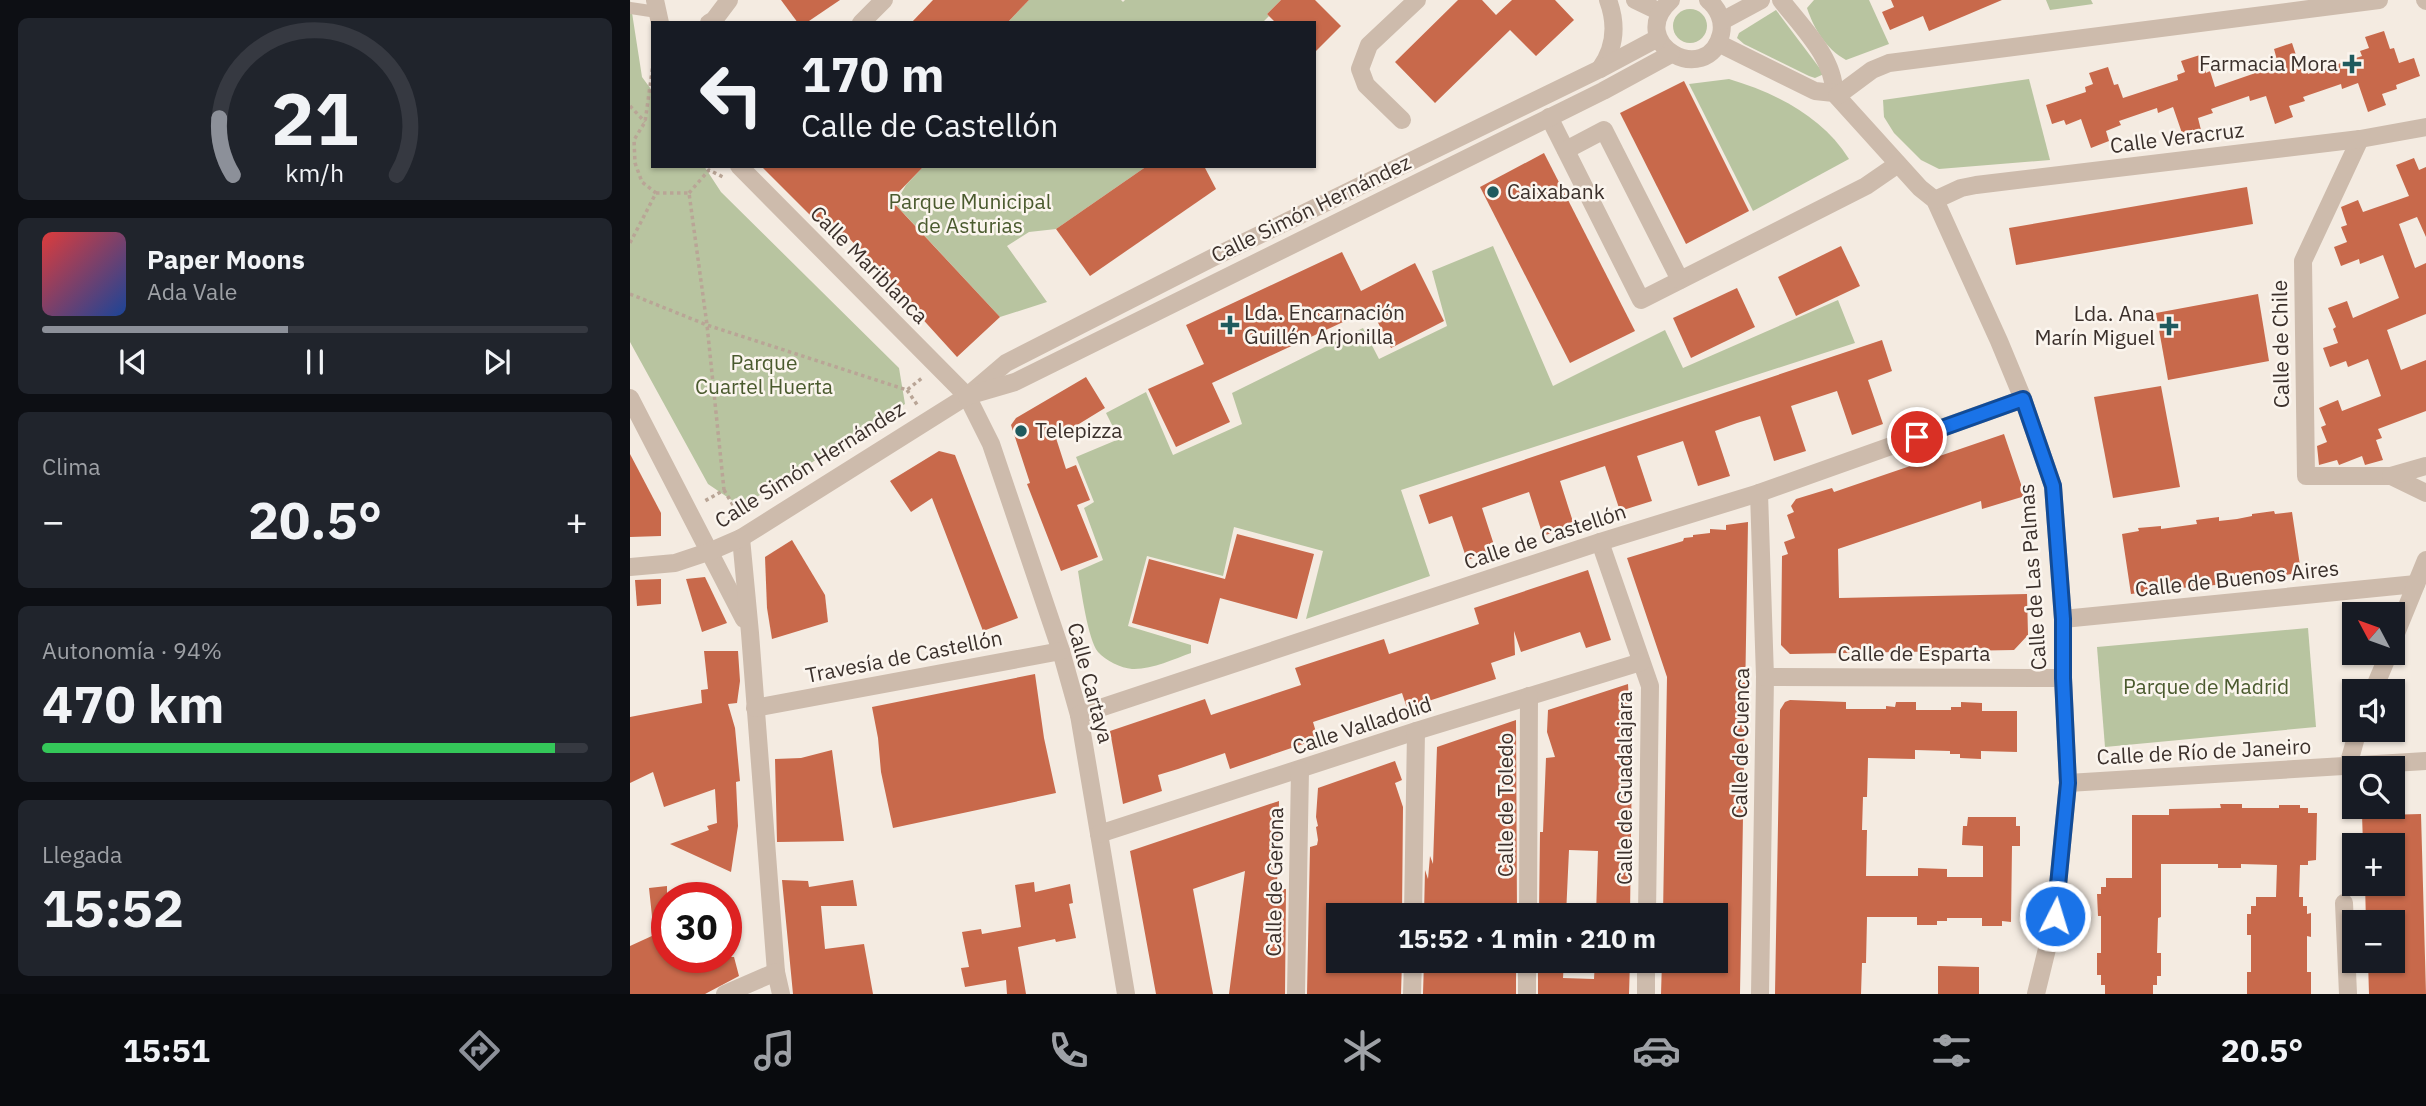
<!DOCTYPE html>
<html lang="es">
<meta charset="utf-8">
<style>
:root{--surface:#171b24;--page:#20242c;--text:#f1f3f6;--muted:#9ea1a6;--line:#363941;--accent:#8c9099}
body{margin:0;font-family:"IBM Plex Sans",sans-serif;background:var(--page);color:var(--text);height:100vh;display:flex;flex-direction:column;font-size:26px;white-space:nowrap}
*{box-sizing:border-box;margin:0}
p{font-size:23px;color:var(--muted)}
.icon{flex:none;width:38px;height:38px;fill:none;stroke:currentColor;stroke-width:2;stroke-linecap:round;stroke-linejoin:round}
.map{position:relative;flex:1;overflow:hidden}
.sheet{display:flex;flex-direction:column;gap:18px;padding:18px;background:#0d0f14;width:630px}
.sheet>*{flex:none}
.top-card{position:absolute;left:21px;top:21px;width:665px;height:147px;border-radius:0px;box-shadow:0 2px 5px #0004;background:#171b24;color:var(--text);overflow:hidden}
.needle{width:46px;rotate:311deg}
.buttons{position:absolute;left:1712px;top:602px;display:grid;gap:14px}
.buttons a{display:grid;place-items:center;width:63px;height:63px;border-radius:0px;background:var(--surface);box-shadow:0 2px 5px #0004;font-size:35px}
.speed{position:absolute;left:21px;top:882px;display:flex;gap:14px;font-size:35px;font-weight:700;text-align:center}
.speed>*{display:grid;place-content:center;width:91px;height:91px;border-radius:50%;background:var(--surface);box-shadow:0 2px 5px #0004;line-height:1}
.speed .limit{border:10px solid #d22;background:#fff;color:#111}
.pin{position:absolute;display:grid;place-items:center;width:60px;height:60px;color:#fff;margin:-30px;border:4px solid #fff;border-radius:50%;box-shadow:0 2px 7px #0007}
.me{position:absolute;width:77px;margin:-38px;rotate:5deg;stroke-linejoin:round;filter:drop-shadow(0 0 5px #0008)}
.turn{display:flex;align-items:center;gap:24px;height:147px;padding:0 35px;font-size:32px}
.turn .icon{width:91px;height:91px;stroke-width:2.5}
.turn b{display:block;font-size:49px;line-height:60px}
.big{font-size:52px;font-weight:700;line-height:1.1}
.sheet .tile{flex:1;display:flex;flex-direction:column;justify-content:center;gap:10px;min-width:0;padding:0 24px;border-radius:10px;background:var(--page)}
.sheet .dial{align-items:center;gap:0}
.dial svg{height:182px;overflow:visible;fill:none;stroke:var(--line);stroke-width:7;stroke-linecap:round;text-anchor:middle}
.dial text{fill:var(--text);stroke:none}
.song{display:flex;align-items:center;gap:21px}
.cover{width:84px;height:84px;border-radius:10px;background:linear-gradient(135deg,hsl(0 70% 55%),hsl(220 70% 35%))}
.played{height:7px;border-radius:4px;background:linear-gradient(90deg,var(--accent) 45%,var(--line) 45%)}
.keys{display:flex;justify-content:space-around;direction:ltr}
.heat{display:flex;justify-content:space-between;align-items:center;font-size:38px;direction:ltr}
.charge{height:10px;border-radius:5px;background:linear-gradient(90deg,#34c759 94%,var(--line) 0)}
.trip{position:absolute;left:696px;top:903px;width:402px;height:70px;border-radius:0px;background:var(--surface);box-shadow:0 2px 5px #0004;font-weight:700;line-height:70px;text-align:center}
.tab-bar{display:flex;height:112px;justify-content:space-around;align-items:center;background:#090b0e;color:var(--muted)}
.tab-bar .icon{width:49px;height:49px}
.tab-bar .on{color:var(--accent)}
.tab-bar b{font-size:32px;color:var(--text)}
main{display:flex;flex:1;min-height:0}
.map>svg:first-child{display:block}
.green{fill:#b8c4a0}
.building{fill:#c8694b}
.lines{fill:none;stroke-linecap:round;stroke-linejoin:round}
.path{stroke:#b9a596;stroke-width:3.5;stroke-dasharray:3.5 3.5;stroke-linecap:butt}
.service{stroke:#cdbbac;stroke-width:12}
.minor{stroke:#cdbbac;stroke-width:18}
.tertiary{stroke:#cdbbac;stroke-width:18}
.route-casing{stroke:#114b97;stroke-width:18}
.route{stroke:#1a73e8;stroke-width:12}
.poi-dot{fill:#1f5a5e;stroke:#fbf5ee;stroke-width:2.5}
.labels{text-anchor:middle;stroke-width:5;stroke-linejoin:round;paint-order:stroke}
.poi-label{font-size:21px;fill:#3b302b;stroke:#fbf5ee;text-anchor:start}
.street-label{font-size:21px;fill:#3b302b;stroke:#fbf5ee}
.park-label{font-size:21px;fill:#4a5a2e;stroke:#fbf5ee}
</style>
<main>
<section class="sheet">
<div class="tile dial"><svg viewBox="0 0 100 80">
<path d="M14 69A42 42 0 1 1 86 69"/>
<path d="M14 69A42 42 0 0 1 8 44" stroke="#8c9099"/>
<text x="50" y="56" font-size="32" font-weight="700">21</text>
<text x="50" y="72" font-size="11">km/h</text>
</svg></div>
<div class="tile">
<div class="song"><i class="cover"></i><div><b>Paper Moons</b><p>Ada Vale</p></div></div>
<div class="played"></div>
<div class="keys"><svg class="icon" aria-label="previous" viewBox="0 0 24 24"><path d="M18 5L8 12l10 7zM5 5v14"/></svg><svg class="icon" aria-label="pause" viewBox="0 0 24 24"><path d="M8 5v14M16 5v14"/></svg><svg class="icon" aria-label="next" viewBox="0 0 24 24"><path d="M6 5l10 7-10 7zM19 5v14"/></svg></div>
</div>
<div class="tile"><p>Clima</p>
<div class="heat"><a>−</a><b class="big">20.5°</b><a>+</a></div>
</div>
<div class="tile"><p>Autonomía · 94%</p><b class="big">470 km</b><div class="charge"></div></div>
<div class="tile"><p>Llegada</p><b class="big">15:52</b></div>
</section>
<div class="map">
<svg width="1796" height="994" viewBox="0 0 1796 994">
<rect width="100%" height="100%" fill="#f4ebe1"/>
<g class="green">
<polygon points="0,0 12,77 23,92 23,166 74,166 91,192 269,368 275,404 114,505 106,503 78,484 0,342"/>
<polygon points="399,0 491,0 493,2 495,0 651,0 637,14 639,16 632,23 377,23"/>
<path d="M1184,0h55l20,44 -43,16c-20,-11 -32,-31 -39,-52z"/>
<polygon points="1416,0 1461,0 1463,4 1420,10"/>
<circle cx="1060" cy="26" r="17"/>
<polygon points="1146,10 1194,74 1185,78 1179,76 1114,44 1107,38 1109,33"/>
<path d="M1099,79c47,14 94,38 120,80l-96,52 -64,-127z"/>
<polygon points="1399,79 1420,160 1309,169 1291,160 1264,133 1254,117 1253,100"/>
<polygon points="294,166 517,166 426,229 399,232 377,246 417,302 370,317 265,204 276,185"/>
<path d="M863,246l60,140 112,-56 18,38 155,-68 17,43 -454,147 29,86 -124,43 17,-68 -89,-24 -11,49 -76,-20 -19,70 63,19v8c-17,6 -40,17 -59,16 -11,-1 -26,-8 -34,-17 -10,-12 -17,-63 -20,-81l25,-11 -19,-52 10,-6 -18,-45 43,-18 -13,-26 40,-21 27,63 69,-31 -10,-31 131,-65 16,31 68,-33 -15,-55z"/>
<polygon points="1678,628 1686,727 1475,747 1467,647"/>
</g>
<g class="building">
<polygon points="151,0 210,0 176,23 168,23"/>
<polygon points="303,0 399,0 377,23 281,23"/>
<polygon points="651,0 685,0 711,26 684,53 684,23 646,23 637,14"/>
<polygon points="828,0 852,0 866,15 882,0 925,0 944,20 906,56 880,30 805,103 765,62"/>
<polygon points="1261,0 1372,0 1299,31 1293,16 1260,30 1252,12 1264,7"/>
<polygon points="1754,31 1760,49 1764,48 1769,63 1784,58 1790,76 1766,85 1767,89 1752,94 1756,105 1738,112 1728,83 1712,89 1711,84 1673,97 1675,101 1659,106 1663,117 1645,124 1636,96 1620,101 1619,96 1581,109 1583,113 1568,118 1571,130 1553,136 1543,107 1528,113 1527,108 1489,121 1491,125 1476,131 1479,141 1461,148 1451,119 1436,125 1434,120 1422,124 1416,105 1456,92 1455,87 1463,84 1459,73 1478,67 1484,85 1488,84 1493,98 1548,80 1547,75 1555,72 1551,61 1570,55 1576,73 1580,71 1585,87 1640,68 1639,63 1647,60 1644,49 1662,43 1668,61 1672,60 1678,74 1732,56 1730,51 1739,48 1735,37"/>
<polygon points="1054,81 1119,211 1056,244 990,113"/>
<polygon points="914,153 1005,331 940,363 850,187"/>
<polygon points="1784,158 1789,170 1796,167 1796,237 1787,217 1769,224 1785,268 1796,263 1796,314 1757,330 1771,370 1796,360 1796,411 1748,429 1752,438 1746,440 1753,460 1735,465 1732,456 1709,465 1707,460 1689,465 1687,446 1697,442 1691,427 1696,425 1689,408 1708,400 1712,411 1751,396 1738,359 1718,367 1716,361 1700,367 1693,348 1708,343 1703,329 1706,327 1698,308 1717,301 1723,318 1769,298 1753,255 1730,264 1729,259 1711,266 1704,247 1717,242 1711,227 1717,225 1711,207 1728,200 1733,212 1779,196 1766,165"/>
<polygon points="131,166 294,166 261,200 370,317 327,357 219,238 210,245"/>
<polygon points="517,166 574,166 586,189 460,276 426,229"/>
<polygon points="1617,187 1623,224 1386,265 1379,228"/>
<polygon points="1211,246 1230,286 1166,316 1148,277"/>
<polygon points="712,252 731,291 785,263 814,321 761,348 741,309 582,383 600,422 546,447 518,389 574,364 556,325"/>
<polygon points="1107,288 1125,327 1061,358 1043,318"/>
<polygon points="1628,294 1639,361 1538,380 1526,313"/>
<polygon points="1252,340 1262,371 1238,380 1253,424 1222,435 1207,391 1161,406 1176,451 1144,461 1130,416 1107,423 1085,431 1100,476 1068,486 1053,441 1007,456 1022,501 990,511 975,466 930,481 944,525 913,536 899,492 852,508 866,551 837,560 822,516 799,524 789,495"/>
<polygon points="456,377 475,408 426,438 436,469 446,465 460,500 447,505 468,557 431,571 397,484 400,483 381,425 386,418"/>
<polygon points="1531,386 1550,487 1483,498 1464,397"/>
<polygon points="1374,434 1395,496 1352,509 1351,501 1208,549 1209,598 1397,594 1398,635 1384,650 1160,654 1151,645 1152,556 1158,554 1154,542 1165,538 1157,515 1164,512 1161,506 1166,499 1202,488 1204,492"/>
<polygon points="309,451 325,455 388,618 353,631 302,498 281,512 260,481"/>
<polygon points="0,454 31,513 31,536 0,537"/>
<polygon points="1644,511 1645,514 1662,512 1671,572 1630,580 1630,577 1597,581 1597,584 1539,589 1539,592 1516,595 1516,592 1501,594 1492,534 1509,531 1508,528 1531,526 1531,529 1567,524 1566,520 1589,517 1589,521 1607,519 1622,516 1622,514"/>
<polygon points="1118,522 1110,994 1031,994 1032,961 1087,961 1087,915 1033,915 1037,677 997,558 1053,541 1054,538 1063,537 1063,535 1080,533 1080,529 1096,530 1096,525"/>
<polygon points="607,534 684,554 667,619 590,598 578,644 502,623 519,559 595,579"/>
<polygon points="162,540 195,595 198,622 142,639 137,608 135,557"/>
<polygon points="958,570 981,640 956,648 950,632 891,652 884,631 885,655 861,663 866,679 777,708 772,693 683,722 688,739 600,769 595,753 548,769 528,775 532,791 493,804 480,731 575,699 581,715 671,685 665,668 754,639 759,654 849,624 844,608"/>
<polygon points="75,577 97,623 72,632 56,579"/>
<polygon points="31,579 31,604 7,606 5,580"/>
<polygon points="74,651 108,651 110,681 107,703 98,704 105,728 110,781 106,782 108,826 101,872 40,844 79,830 77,826 87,823 85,789 34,807 23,772 0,783 0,717 72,703 71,690 78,689"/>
<polygon points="405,674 414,738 426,793 263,828 251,772 248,738 242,707"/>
<polygon points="998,684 1002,758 1000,915 966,915 968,851 939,850 936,915 909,915 910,832 913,832 916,758 925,757 917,732 918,710"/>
<polygon points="1160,700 1216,702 1216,709 1256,709 1256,706 1265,707 1266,702 1286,702 1286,710 1321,710 1321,707 1331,707 1331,702 1352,703 1352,711 1387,711 1387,752 1351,751 1351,759 1330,758 1330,754 1320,754 1320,751 1285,750 1285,759 1238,758 1237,797 1233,797 1232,830 1237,830 1236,876 1288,876 1288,868 1317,869 1317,877 1353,877 1353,846 1332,845 1333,826 1337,826 1338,817 1386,817 1386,826 1390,826 1390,846 1382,846 1381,922 1372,921 1372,926 1352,926 1352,918 1317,918 1317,921 1307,921 1307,925 1287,925 1287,917 1237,917 1236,963 1232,963 1231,994 1145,994 1150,710 1155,702"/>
<polygon points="886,720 887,915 794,915 795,870 798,879 800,856 803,864 807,747"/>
<polygon points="202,750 214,841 147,842 145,759 171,758"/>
<polygon points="765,761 772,780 765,783 773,807 772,915 709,915 709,961 772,961 771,994 677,994 680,847 687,845 688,840 686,827 688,826 686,817 688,788"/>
<polygon points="649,801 647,889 656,889 655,994 599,994 615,871 563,889 583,994 526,994 500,851"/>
<polygon points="1590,804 1612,804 1612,808 1649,808 1649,805 1670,805 1670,808 1678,808 1678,813 1687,813 1686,860 1678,861 1678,865 1670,865 1669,897 1673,897 1673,906 1677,906 1677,914 1681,913 1681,937 1677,936 1677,972 1681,972 1681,994 1617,994 1617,972 1621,972 1621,935 1617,935 1617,914 1621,914 1621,906 1626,906 1626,897 1646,897 1647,865 1611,864 1611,868 1588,868 1588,864 1531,864 1531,917 1528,918 1527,953 1531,953 1531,976 1527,976 1527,985 1523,985 1523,994 1475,994 1475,985 1471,985 1471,975 1467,975 1467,953 1471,953 1471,916 1468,916 1467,894 1471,894 1471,887 1476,887 1476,878 1502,878 1502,815 1539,815 1539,809 1591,808"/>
<polygon points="1754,813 1754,815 1791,814 1796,994 1739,994 1738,961 1762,961 1762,922 1736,922 1735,884 1762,884 1762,845 1733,845 1732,814"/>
<polygon points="152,880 178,881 179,887 223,880 227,906 191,906 195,949 234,944 243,994 163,994"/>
<polygon points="404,882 405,892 440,884 443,903 439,904 446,938 426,942 425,939 388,947 396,994 377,994 376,980 335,987 331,968 339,967 332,932 351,929 352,934 391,927 385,885"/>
<polygon points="37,886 37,957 104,957 109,976 75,994 0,994 0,946 24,935 19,888"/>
<polygon points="794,961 886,961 886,994 793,994"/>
<polygon points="908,961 934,961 933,978 964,979 965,961 1000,961 999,994 908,994"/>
<polygon points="1308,966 1349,967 1349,994 1308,994"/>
</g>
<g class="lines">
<g class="path">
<polyline points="0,106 15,122"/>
<polyline points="26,193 59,193 77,325 94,490 73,502"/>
<polyline points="59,193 79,170 93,177"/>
<polyline points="0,243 26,193 12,182 5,163 4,140 15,122 23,65"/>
<polyline points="0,294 77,325 277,390 292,378"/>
<polyline points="277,390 288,406"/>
<polyline points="94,490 109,515 112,513"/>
</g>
<polyline class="service" points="0,8 27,12"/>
<g class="minor">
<polyline points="25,0 30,23"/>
<polyline points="1005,0 1030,12"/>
<path d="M1151,0c20,26 54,59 53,93"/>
<polyline points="1795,0 1796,1"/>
<polyline points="79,23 84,20 99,0"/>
<polyline points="231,23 254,0"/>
<polyline points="1088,43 1185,91 1204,93 1290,188 1305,200 1369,341 1393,399 1423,486 1433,619 1433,678 1438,783 1425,916 1406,994"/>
<path d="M970,69c15,-21 17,-45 8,-69"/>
<polyline points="1207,96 1242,70 1259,63 1749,0"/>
<polyline points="919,117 1011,300 1236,186 1268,164"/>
<polyline points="772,120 736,85 730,69 739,45 787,0"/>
<polyline points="1730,139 1673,261 1676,476 1761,476 1796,493"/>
<polyline points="936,150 974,130 1050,280"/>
<polyline points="109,166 337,396 361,444 431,651 449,715 496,994"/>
<polyline points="1305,200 1331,188 1346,185 1730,139 1796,127"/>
<polyline points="0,398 114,619"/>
<polyline points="1761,476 1796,466"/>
<polyline points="1129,493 1135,677 1130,994"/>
<polyline points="111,538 120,633 146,972 151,994"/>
<polyline points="970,542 1020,686 1017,915"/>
<polyline points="0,567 45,563 81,551 111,538 337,396"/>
<polyline points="1433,619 1786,584"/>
<polyline points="1762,643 1796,560"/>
<polyline points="1135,677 1433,678"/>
<polyline points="1743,691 1759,653"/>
<polyline points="125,708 431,651"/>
<polyline points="449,715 970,542 1129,493 1393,399"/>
<polyline points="1718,766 1728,730"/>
<polyline points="1438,783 1796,761"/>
<polyline points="469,834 786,731 1011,662"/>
<polyline points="1714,903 1718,994"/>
<polyline points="783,915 786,731"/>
<polyline points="898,915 899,696"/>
<polyline points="95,994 146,972"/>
<polyline points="666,994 670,770"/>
<polyline points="782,994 783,961"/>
<polyline points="897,994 897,961"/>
<polyline points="1016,994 1016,961"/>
</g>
<g class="tertiary">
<path d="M1041,0c-48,43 37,89 50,34 3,-13 -3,-26 -13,-34"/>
<polyline points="1092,21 1131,0"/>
<polyline points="342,392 376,363 584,257 970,69 1028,38"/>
<polyline points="337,396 385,382 973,91 1041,54"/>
</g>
</g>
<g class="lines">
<g class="route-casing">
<polyline id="route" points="1287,437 1393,399 1423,486 1433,619 1433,678 1438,783 1425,916"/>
</g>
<use href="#route" class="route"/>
</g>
<g class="poi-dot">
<path d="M1718.5 53.5h7v7h7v7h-7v7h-7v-7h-7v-7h7z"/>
<circle cx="863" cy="192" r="7"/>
<path d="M596.5 314.5h7v7h7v7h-7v7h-7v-7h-7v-7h7z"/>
<path d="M1535.5 315.5h7v7h7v7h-7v7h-7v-7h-7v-7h7z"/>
<circle cx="391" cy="431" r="7"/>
</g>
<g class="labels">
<g class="poi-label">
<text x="1708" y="71" text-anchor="end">Farmacia Mora</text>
<text x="877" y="199">Caixabank</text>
<text x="614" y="320">Lda. Encarnación<tspan x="614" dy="24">Guillén Arjonilla</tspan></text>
<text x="1525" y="321" text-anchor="end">Lda. Ana<tspan x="1525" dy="24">Marín Miguel</tspan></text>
<text x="405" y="438">Telepizza</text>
</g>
<g class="street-label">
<text transform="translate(1547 138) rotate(-7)" y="7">Calle Veracruz</text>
<text transform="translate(681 209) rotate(-26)" y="7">Calle Simón Hernández</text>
<text transform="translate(239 265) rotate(45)" y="7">Calle Mariblanca</text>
<text transform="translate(1651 344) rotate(-91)" y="7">Calle de Chile</text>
<text transform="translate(180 465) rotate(-32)" y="7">Calle Simón Hernández</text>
<text transform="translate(915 537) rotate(-18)" y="7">Calle de Castellón</text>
<text transform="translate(1403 577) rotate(-94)" y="7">Calle de Las Palmas</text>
<text transform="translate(1607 579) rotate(-6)" y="7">Calle de Buenos Aires</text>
<text x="1284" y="661">Calle de Esparta</text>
<text transform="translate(274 657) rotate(-11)" y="7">Travesía de Castellón</text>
<text transform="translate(460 683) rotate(75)" y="7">Calle Cartaya</text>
<text transform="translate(732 726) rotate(-18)" y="7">Calle Valladolid</text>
<text transform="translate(1111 743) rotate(-89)" y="7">Calle de Cuenca</text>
<text transform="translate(1574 752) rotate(-3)" y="7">Calle de Río de Janeiro</text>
<text transform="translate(995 788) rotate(-90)" y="7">Calle de Guadalajara</text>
<text transform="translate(876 805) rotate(-90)" y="7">Calle de Toledo</text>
<text transform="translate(645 882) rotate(-89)" y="7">Calle de Gerona</text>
</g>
<g class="park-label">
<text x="340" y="209">Parque Municipal<tspan x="340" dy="24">de Asturias</tspan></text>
<text x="134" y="370">Parque<tspan x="134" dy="24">Cuartel Huerta</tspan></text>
<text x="1576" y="694">Parque de Madrid</text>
</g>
</g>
</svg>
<div class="buttons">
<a><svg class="needle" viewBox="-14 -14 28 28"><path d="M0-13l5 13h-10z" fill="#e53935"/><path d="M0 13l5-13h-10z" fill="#9ea1a6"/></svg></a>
<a><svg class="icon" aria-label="sound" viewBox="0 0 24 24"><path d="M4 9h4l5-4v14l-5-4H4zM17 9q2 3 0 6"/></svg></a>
<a><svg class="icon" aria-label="search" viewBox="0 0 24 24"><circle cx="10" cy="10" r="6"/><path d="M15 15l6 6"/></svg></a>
<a>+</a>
<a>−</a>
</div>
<div class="speed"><div class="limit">30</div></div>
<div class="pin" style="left:1287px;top:437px;background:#d93025"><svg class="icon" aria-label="arrive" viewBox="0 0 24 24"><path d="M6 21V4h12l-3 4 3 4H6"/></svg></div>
<svg class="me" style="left:1425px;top:916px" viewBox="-20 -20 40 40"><circle r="17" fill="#1a73e8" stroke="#fff" stroke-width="3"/><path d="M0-11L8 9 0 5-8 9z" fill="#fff"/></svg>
<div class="trip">15:52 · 1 min · 210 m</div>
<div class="top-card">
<div class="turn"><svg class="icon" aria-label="left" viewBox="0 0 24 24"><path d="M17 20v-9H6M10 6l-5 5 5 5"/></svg><div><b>170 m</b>Calle de Castellón</div></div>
</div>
</div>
</main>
<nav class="tab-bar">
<b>15:51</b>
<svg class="icon on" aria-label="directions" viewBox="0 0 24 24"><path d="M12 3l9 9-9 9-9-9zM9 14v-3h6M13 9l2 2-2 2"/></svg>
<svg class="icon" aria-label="music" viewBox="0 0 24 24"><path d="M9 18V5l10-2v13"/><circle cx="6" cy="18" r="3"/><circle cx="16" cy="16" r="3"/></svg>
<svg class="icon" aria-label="phone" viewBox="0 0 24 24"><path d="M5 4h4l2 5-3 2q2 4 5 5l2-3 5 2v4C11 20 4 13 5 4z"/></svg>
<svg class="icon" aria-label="climate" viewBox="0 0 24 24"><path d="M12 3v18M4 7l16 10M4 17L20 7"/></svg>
<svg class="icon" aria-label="car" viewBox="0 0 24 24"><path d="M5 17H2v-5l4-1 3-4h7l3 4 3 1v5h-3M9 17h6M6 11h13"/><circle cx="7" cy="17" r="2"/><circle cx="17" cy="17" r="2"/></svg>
<svg class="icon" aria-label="filters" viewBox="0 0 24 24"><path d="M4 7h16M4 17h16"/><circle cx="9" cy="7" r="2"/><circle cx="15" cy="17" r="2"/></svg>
<b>20.5°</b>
</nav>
